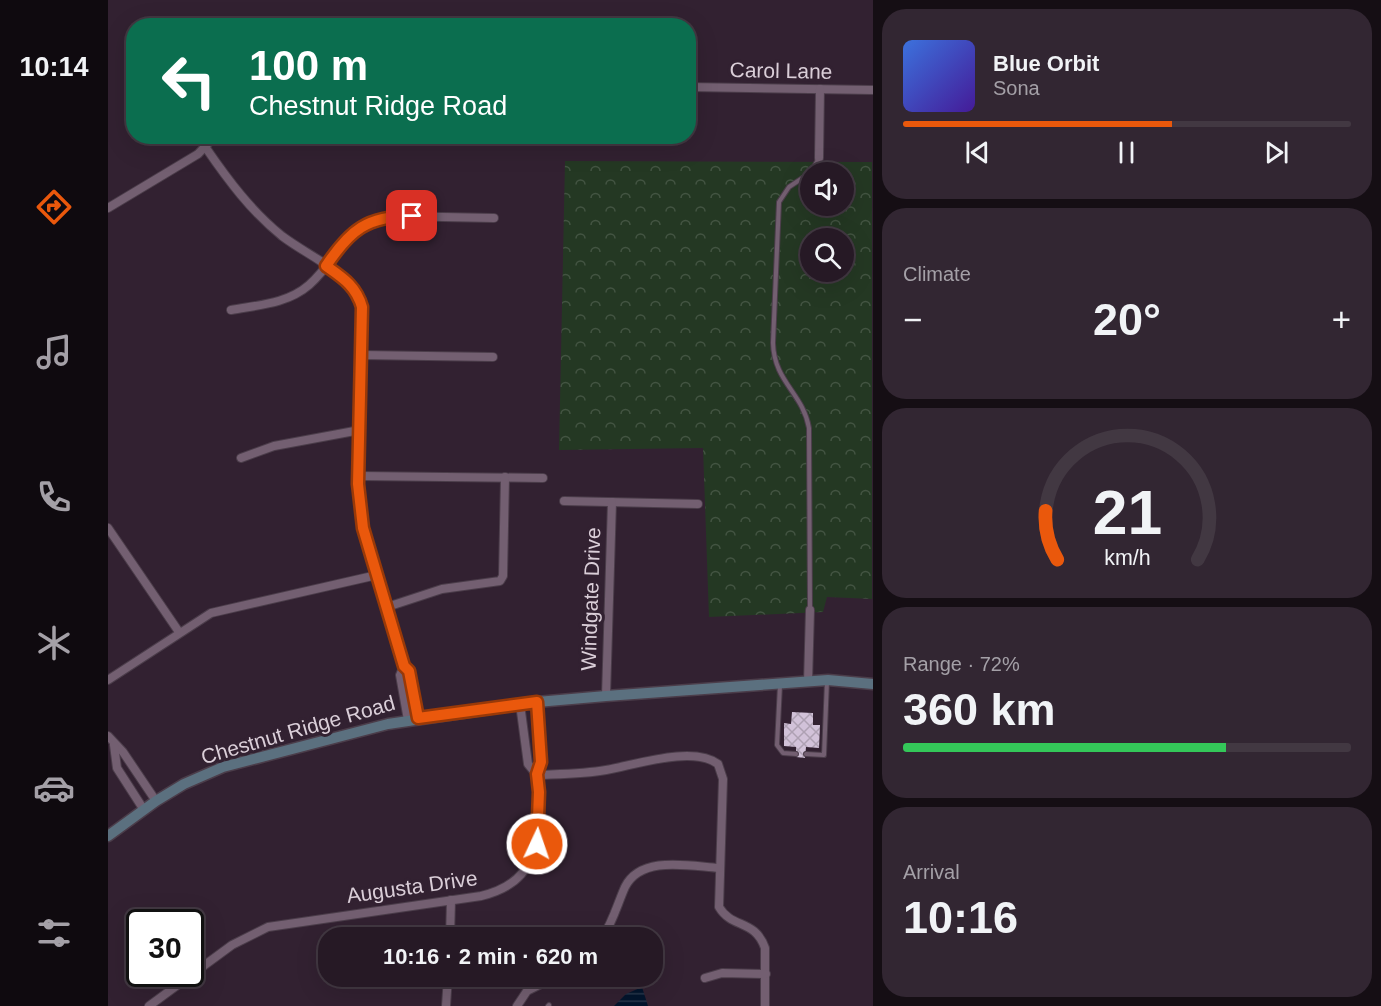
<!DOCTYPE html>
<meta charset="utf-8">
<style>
:root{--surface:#261925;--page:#322632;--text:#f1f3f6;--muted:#a4a0a7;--line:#423842;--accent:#ea580c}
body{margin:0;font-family:Arial,sans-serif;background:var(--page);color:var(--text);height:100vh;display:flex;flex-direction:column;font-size:22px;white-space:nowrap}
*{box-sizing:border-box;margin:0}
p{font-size:20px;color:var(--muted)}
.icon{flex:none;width:33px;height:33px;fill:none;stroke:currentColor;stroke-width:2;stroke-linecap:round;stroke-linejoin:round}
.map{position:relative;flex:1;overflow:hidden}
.sheet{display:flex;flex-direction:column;gap:9px;padding:9px;background:#150e14;width:508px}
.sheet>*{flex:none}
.top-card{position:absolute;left:18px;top:18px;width:570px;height:126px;border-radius:24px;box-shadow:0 6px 24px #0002,0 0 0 2px var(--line);background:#0b6e4f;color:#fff;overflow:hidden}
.controls{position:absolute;left:692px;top:162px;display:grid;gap:12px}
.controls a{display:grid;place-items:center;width:54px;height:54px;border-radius:50%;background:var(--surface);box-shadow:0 6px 24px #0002,0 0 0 2px var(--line);font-size:30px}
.speed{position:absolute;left:18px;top:909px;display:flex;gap:12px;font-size:30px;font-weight:700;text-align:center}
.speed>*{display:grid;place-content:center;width:78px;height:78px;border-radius:50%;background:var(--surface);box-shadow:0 6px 24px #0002,0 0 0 2px var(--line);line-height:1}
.speed .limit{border:3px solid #111;border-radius:9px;background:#fff;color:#111}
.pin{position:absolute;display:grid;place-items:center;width:51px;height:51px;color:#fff;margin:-26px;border-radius:12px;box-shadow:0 3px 9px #0006}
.me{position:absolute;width:66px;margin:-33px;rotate:3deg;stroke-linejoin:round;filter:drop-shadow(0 0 4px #0008)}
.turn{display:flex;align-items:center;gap:21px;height:126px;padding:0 24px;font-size:27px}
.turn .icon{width:78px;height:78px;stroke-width:2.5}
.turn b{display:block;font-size:42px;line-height:51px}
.big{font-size:45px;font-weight:700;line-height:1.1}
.sheet .tile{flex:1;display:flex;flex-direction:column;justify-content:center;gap:9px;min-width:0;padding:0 21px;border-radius:24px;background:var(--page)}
.sheet .dial{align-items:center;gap:0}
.dial svg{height:156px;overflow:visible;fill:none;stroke:var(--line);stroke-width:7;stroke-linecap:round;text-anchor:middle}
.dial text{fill:var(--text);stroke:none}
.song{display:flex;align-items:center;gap:18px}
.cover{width:72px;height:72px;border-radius:9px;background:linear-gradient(135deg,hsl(220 70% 55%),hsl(260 70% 35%))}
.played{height:6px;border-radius:3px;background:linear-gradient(90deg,var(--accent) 60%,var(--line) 60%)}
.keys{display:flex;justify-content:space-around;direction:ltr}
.heat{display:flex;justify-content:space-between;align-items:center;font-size:33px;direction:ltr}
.charge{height:9px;border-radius:4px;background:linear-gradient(90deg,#34c759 72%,var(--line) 0)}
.trip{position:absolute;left:210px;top:927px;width:345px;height:60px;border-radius:24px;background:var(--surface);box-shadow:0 6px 24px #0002,0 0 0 2px var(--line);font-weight:700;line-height:60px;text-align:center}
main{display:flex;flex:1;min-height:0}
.menu{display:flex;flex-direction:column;width:108px;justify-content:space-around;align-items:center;background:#0f0a0f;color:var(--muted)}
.menu .icon{width:42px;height:42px}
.menu .selected{color:var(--accent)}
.menu b{font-size:27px;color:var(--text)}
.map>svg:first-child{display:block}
.park{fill:url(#park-crowns);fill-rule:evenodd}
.water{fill:url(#water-rules)}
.building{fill:url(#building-cross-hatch)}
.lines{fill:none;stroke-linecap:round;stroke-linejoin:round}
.lane-casing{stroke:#4b3d4a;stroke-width:6}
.street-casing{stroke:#4b3d4a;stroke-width:10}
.secondary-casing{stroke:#4b3d4a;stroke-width:13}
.lane{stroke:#735f71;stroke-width:4}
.street{stroke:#735f71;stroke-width:8}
.secondary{stroke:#5b707f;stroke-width:10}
.route-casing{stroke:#983908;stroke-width:15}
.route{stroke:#ea580c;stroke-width:10}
.labels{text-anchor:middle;stroke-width:6;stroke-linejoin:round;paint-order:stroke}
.street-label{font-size:21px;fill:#daced8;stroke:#322131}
</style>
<main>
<nav class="menu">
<b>10:14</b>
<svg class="icon selected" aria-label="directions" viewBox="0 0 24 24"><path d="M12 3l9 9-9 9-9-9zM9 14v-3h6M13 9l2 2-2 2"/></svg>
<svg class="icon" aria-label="music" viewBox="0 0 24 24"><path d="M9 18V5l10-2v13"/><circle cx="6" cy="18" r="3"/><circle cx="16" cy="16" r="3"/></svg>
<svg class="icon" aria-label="phone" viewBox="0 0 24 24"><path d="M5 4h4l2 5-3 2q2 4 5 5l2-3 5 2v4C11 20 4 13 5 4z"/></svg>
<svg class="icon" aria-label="climate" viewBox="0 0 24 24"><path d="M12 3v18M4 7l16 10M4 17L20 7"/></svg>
<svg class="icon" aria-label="car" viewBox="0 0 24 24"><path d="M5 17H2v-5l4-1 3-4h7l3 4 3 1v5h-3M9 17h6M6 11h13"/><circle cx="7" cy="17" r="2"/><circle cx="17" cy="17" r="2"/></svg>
<svg class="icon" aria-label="filters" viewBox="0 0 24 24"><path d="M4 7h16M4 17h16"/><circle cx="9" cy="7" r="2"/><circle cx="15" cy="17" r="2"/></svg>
</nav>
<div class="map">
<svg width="765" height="1006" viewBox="0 0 765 1006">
<defs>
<pattern id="park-crowns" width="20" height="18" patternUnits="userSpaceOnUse" patternTransform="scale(1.5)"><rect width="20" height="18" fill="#243823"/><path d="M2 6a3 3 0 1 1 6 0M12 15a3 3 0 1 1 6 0" fill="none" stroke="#435442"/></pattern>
<pattern id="water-rules" width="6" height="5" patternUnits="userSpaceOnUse" patternTransform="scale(1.5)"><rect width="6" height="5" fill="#03152d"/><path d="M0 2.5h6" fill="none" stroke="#27364b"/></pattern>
<pattern id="building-cross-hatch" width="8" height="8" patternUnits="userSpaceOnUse" patternTransform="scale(1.5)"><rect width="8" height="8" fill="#d2c2d9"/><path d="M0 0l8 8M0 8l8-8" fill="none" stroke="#aea1b3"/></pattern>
</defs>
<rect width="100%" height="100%" fill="#322131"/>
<path class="park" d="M457,161l307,1v437l-45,-2 -4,15 -114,5 -6,-169 -144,2zM702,172h33v34h-33zM702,238h33v34h-33z"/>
<polygon class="water" points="534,987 540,1006 506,1006 518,994"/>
<polygon class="building" points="684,712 705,713 705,725 712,725 711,748 698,747 697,758 688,757 688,747 676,746 676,723 683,724"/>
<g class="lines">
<g class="lane-casing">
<g id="lane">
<polyline points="703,172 711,158"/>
<path d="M702,173l-21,14 -10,15 -6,141c1,39 30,50 36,85l1,181"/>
<polyline points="672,685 669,745 675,753 688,754"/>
<polyline points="698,754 716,755 719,681"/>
<polyline points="440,1006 441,1005"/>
</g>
</g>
<g class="street-casing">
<g id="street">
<polyline points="580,87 765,90"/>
<path d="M98,148c22,32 45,63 76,88 21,16 50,29 68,48 8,9 11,19 12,30l-4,171 2,29 42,140 2,12 -4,9 8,45"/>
<polyline points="711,158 712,89"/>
<polyline points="0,208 90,154 107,136"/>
<path d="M123,310c27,-5 56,-6 78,-25 33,-29 30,-58 82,-69l103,2"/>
<polyline points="253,355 385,357"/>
<polyline points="133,458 166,446 252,430"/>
<polyline points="251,476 435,478"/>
<polyline points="456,501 590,504"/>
<polyline points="0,528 71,632"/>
<polyline points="279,607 334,589 392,581 395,576 397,477"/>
<polyline points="296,666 301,671 310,718"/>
<polyline points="0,680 103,613 269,575"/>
<polyline points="700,682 702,610"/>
<polyline points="498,696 504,502"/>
<polyline points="412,704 420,764 429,775"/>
<polyline points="0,736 15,752 48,801"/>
<polyline points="6,745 9,768 36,810"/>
<path d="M429,775c23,-1 47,-1 69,-5 29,-5 87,-25 112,-6l5,15 -4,128c13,22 36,12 46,41v58"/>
<polyline points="342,938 343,900"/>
<path d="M494,938c11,-16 15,-33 23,-51 16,-32 64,-21 94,-19"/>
<polyline points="597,978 614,973 658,974"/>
<path d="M41,1006l83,-61 36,-18 213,-31c67,-16 55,-67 56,-120 0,-5 3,-9 4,-14 2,-18 -3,-41 -4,-60"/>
<polyline points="338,1006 340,976"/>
<polyline points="409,1006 419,991 449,976"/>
</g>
</g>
<g class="secondary-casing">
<polyline id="secondary" points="0,836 48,801 76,784 115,767 280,724 429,702 498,696 720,680 765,684"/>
</g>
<use href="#lane" class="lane"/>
<use href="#street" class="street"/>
<use href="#secondary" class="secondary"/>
</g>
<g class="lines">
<g class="route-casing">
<path id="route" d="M304,216c-45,0 -62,14 -86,50 17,12 30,20 36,41l-4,177 5,44 41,138 5,5 9,47 119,-16 4,60 -4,12 2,18 -2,52"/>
</g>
<use href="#route" class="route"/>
</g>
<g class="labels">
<g class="street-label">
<text transform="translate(673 71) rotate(1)" y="7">Carol Lane</text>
<text transform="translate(483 599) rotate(-88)" y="7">Windgate Drive</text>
<text transform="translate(190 730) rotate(-16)" y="7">Chestnut Ridge Road</text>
<text transform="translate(304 887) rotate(-8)" y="7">Augusta Drive</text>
</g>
</g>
</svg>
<div class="controls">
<a><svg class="icon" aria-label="sound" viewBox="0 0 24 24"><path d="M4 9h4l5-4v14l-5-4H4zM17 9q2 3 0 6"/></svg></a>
<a><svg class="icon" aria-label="search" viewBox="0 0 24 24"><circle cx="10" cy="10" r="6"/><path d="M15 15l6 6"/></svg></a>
</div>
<div class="speed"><div class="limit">30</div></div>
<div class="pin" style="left:304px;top:216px;background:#d93025"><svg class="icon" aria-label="arrive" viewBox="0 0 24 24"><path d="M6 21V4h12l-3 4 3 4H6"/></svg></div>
<svg class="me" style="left:429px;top:844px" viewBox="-20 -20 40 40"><circle r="17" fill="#ea580c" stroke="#fff" stroke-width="3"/><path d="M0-11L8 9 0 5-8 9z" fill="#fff"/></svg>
<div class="trip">10:16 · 2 min · 620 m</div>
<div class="top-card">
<div class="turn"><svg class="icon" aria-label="left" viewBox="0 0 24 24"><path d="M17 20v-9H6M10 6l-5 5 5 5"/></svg><div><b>100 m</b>Chestnut Ridge Road</div></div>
</div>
</div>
<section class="sheet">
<div class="tile">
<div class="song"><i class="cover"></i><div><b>Blue Orbit</b><p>Sona</p></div></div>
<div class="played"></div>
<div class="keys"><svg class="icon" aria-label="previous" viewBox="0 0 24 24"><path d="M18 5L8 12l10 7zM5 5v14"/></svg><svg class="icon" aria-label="pause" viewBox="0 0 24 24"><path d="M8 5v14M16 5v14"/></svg><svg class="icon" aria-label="next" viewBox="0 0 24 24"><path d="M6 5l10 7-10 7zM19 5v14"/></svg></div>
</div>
<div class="tile"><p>Climate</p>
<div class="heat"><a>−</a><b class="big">20°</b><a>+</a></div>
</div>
<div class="tile dial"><svg viewBox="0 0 100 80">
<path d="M14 69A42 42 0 1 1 86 69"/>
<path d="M14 69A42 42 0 0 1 8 44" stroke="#ea580c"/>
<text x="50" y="56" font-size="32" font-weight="700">21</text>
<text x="50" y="72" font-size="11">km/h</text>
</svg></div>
<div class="tile"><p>Range · 72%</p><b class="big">360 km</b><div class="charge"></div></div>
<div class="tile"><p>Arrival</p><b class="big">10:16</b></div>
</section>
</main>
